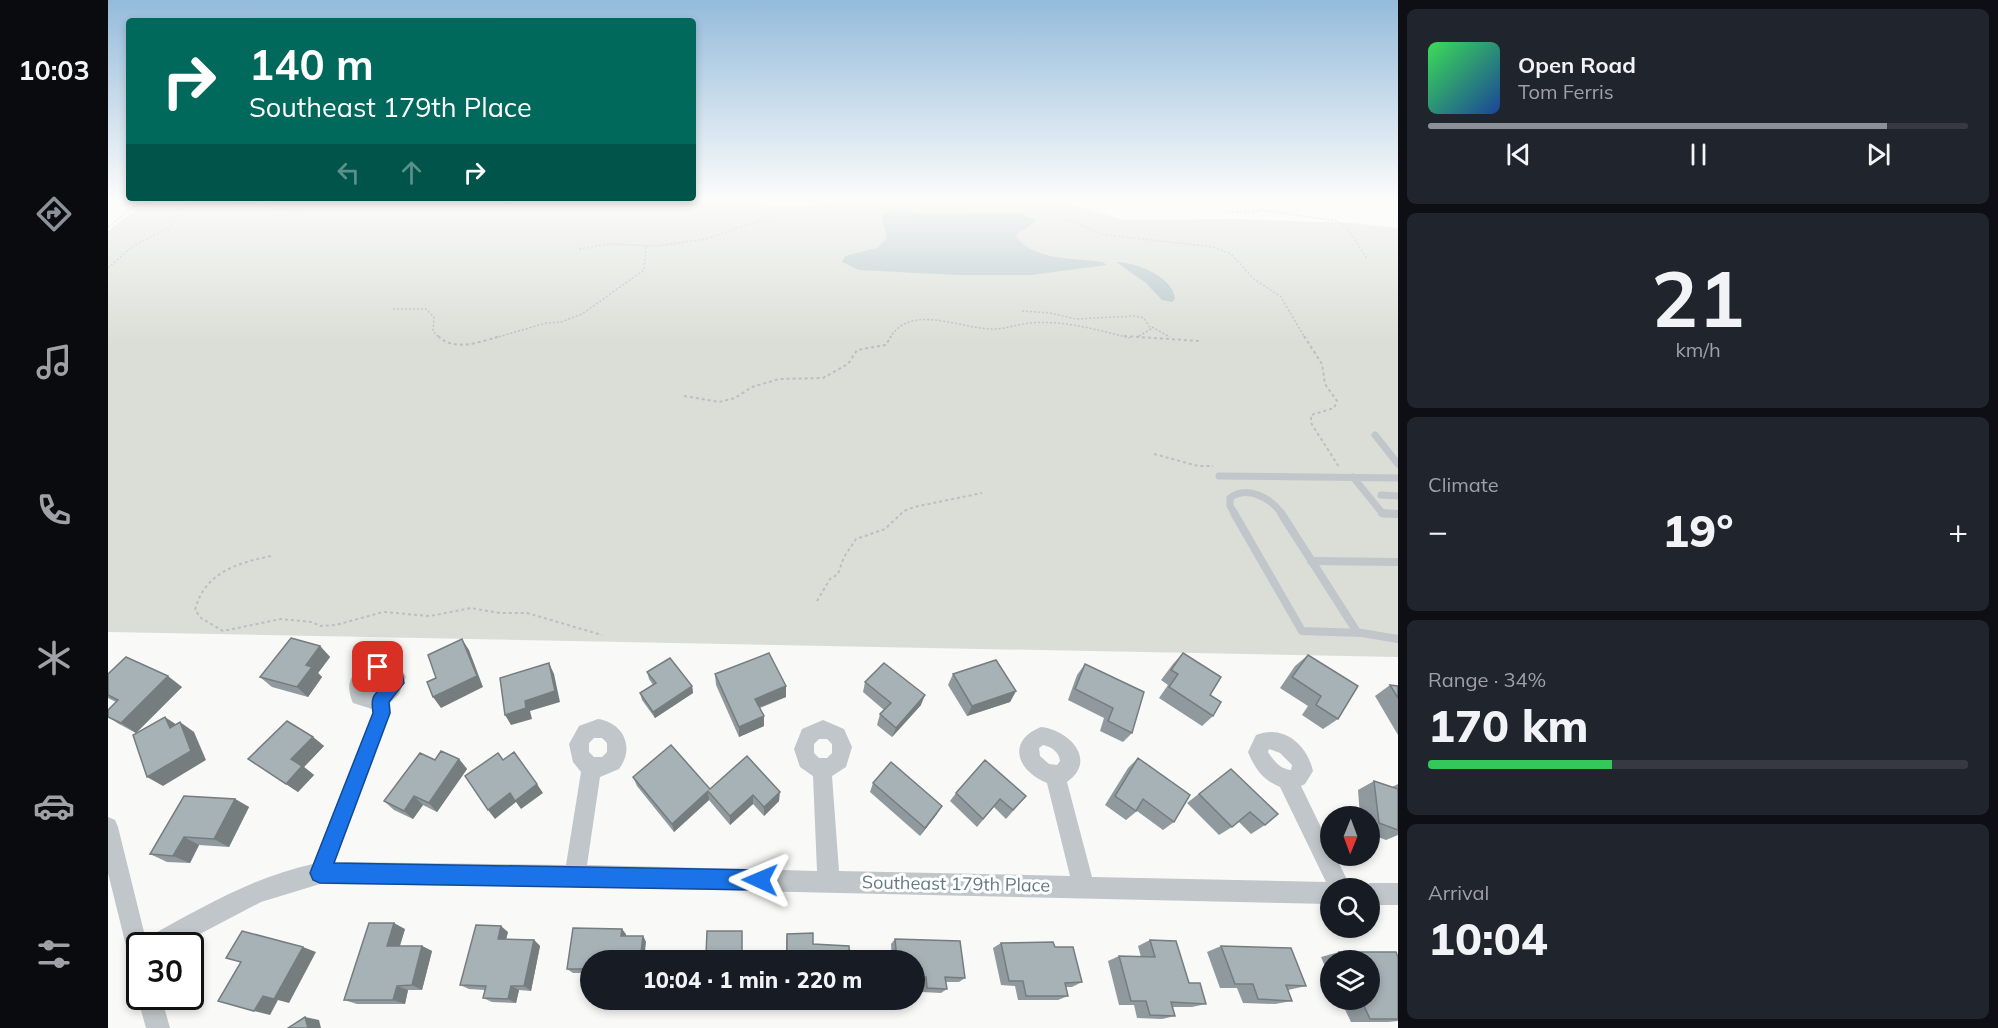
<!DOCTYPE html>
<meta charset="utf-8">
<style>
:root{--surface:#171b24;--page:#20242c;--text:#f1f3f6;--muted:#9ea1a6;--line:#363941;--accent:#8c9099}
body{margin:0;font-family:Mulish,sans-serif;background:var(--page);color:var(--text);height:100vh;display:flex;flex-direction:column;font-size:22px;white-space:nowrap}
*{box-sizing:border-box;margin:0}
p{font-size:20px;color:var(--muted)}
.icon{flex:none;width:33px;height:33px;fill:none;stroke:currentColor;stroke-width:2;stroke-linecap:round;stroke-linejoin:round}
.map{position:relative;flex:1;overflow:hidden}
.details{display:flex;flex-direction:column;gap:9px;padding:9px;background:#0d0f14;width:600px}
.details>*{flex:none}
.top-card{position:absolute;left:18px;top:18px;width:570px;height:183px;border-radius:6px;box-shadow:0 3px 9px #0003;background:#00695c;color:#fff;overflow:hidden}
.needle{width:39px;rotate:181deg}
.tools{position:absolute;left:1212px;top:806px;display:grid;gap:12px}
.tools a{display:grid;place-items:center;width:60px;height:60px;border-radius:50%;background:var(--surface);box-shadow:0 3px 9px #0003;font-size:30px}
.speed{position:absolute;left:18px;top:932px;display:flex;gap:12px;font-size:30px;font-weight:700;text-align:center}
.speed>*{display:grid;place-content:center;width:78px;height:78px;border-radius:50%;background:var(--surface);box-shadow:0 3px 9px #0003;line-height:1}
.speed .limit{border:3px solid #111;border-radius:9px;background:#fff;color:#111}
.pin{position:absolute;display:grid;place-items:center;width:51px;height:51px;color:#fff;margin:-26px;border-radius:12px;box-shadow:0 3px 9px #0006}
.me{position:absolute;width:66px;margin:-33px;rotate:271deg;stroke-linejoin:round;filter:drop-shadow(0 0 4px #0008)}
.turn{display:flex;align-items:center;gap:21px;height:126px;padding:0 24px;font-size:27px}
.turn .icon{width:78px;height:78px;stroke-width:2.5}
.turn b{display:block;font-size:42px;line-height:51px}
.lanes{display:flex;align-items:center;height:57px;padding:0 24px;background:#0003;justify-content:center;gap:30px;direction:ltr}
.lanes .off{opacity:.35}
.big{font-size:45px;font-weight:800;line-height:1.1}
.details .tile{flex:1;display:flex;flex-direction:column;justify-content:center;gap:9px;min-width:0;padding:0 21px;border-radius:9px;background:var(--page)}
.details .dial{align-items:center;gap:0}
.dial b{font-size:78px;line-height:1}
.song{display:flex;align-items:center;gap:18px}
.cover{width:72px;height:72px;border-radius:9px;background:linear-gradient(135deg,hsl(130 70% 55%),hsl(220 70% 35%))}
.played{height:6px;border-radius:3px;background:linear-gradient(90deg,var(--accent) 85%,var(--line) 85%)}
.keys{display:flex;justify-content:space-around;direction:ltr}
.heat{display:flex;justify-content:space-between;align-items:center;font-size:33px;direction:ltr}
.charge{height:9px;border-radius:4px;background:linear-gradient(90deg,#34c759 34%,var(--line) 0)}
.trip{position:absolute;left:472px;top:950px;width:345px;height:60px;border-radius:30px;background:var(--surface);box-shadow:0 3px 9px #0003;font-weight:800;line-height:60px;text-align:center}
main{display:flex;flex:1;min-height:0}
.tabs{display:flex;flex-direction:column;width:108px;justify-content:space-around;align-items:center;background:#090b0e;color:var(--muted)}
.tabs .icon{width:42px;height:42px}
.tabs .selected{color:var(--accent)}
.tabs b{font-size:27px;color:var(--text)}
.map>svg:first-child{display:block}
.green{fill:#daded6}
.water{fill:#b7c6c8}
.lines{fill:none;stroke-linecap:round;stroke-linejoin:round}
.path-far1{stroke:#babfc1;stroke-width:1.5;stroke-dasharray:2 2;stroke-linecap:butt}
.path{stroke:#babfc1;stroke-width:2;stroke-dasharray:3 3;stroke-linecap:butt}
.service-far1{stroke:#c0c6c9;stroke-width:7}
.service{stroke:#c0c6c9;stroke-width:8}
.minor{fill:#c0c6c9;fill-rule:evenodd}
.wall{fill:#90999d}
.shaded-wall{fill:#757d7f}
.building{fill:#a7b2b6;stroke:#757d7f;stroke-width:1.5}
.route{fill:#1a73e8;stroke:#114b97;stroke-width:1.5}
.labels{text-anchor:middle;stroke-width:6;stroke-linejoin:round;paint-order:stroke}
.near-street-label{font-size:18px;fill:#647982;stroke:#fff}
</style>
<main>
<nav class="tabs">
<b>10:03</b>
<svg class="icon selected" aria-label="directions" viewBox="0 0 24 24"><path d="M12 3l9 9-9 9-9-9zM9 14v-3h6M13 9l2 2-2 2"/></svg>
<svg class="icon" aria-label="music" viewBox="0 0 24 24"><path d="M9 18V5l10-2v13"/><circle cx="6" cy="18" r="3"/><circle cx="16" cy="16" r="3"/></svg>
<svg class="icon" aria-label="phone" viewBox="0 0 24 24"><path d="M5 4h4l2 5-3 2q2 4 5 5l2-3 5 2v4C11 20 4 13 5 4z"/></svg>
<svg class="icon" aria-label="climate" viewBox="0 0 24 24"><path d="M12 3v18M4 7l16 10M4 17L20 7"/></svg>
<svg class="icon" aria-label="car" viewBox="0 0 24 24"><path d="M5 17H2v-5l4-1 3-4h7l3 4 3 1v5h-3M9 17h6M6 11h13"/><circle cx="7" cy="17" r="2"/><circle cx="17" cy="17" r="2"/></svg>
<svg class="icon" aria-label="filters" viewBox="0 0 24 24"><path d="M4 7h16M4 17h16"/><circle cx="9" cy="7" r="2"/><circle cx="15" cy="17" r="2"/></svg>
</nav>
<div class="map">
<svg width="1290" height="1028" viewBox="0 0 1290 1028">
<rect width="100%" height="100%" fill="#f9f9f7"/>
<polygon class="green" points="42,199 568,199 681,207 773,199 944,199 1015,220 1127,219 1243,223 1290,228 1290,657 0,632 0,231"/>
<g class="water">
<path d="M796,209l18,5 100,-1 13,7c-4,8 -14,9 -19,16 16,25 61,22 87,26l4,3 -76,10h-74l-98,-5 -17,-8 3,-6 32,-8 10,-10 -6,-23 9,-5z"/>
<path d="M1008,262c19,0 57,14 59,37l-3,3 -10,-2 -16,-17z"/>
</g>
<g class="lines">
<g class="path-far1">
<polyline points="458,199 517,199"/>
<polyline points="1285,199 1290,201"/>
<polyline points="1150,210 1163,205 1159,199"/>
<polyline points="1120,212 1160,211 1228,221 1238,226 1259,259"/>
<polyline points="0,227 36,199"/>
<polyline points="471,249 502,244 549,246 598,239 679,211 703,206 736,208 768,202 851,200 930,206 993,234 1105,247 1123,254 1146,279 1173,297 1197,338"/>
<polyline points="0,268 25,246 63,227 74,210 90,202 146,203 179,212 200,212"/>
<polyline points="285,309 318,309 326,317 325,331 332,338"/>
<polyline points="914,311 942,313 968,319 1027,316 1036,318 1043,329 1031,336"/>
<polyline points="1044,327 1062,337"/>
<polyline points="387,338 438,323 453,322 474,314 536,270 538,245"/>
<path d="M782,338c20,-36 73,-8 104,-9 12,0 24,-5 36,-6 34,-3 68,7 100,15"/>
</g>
<g class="path">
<path d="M330,336c16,16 43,6 62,0"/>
<polyline points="1016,336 1091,341"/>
<polyline points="1196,336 1214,364 1217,384 1229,401 1226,408 1203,415 1203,423 1231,467"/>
<polyline points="576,396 611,402 627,398 644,387 671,379 715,378 740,364 749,350 778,345 783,336"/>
<polyline points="1046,454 1090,466 1105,466"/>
<path d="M163,556c-34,7 -67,17 -76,54l6,8 22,13 58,-12 31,3 8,4 16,-1 47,-13 47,4 41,-8 29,5h27l75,22"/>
<polyline points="709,601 722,579 730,574 736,557 748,539 777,529 796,511 806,507 874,493"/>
</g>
<g class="service-far1">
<polyline points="1267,435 1290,464"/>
<polyline points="1111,476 1290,478"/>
<polyline points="1245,477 1275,514 1290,514"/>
<polyline points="1273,495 1290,496"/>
<path d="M1127,514l-5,-8v-8c17,-13 41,0 52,16"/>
</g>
<g class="service">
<polyline points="1126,513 1194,631 1254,633 1290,639"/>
<polyline points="1173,513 1249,632"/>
<polyline points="1274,513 1290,514"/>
<polyline points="1203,561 1290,562"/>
</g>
<g class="minor">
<path d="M277,658l12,4 9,15 -7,17 -9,9 1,10 -56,149 231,3 15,-93 -8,-10 -4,-18 10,-18 19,-7c26,4 37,29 21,50l-19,8 -13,88 230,6 -4,-95 -13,-9 -6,-18 8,-20 21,-9 21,9 8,18 -6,20 -14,9 7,95 231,5 -23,-93c-30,-12 -41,-42 -6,-56 28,3 57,33 26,55l25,95 234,5 -46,-95c-17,-7 -25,-18 -32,-35l8,-17c27,-11 51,9 57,36l-8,13 -4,2 29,60v9h5l16,33h-21v16l-755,-17 -255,-3 -59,18 -82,43h-39v28l-8,-3 -24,-97v-56l7,3 3,7 28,113 2,-3c53,-29 105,-60 165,-73l60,-151 -1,-4 -19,-6c-12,-27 7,-40 32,-45zM277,674l3,4c-4,10 -11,14 -21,13l2,-9zM486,738h8l5,5v9l-5,5h-8l-5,-5v-9zM711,739h8l5,5v9l-5,5h-8l-5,-5v-9zM935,745c9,2 16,7 17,16l-3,4 -8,-1 -9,-8 -1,-8zM1161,749l11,4 12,12 -1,5c-11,-1 -17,-9 -23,-18z"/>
<polygon points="1262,883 1290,883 1290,905 1262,905 1262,888 1253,888"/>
<polygon points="32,990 32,996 53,996 62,1028 38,1028 29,996"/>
</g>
</g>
<g class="wall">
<polygon points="212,646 222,657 210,673 214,677 200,697 164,687 152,677"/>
<polygon points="1075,653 1102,695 1105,716 1094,726 1051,698 1060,685 1053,680 1065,664"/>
<polygon points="1200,655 1230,719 1215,729 1194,715 1200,706 1172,688 1187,666"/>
<polygon points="977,664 1024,733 1015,742 992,731 996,718 960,700 969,675"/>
<polygon points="539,672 584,686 585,693 547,718 534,700 532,693 545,685 541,679"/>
<polygon points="0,674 74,687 28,733 11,724 0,717 0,710 8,702 0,698"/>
<polygon points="607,674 678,686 678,697 652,708 656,726 631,737 608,685"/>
<polygon points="845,674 908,691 902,702 859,716 840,685"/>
<polygon points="757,682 813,705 784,737 769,725 772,714 776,710 755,692"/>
<polygon points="1282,685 1290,686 1290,735 1267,696"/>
<polygon points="205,737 216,746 196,767 206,775 190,792 140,759"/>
<polygon points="639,756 671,801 656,816 645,804 622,825 601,800 566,832 529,786 525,777 602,789"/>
<polygon points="1030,758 1066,822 1055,830 1029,811 1018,820 997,805 1020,768"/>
<polygon points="351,759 359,769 329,812 315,805 305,819 286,810 276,801 327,760"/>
<polygon points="1111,778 1157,825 1143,834 1131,822 1124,827 1111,835 1079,803"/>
<polygon points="1266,781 1284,787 1290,784 1290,835 1278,840 1262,834 1262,816 1252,816 1250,790"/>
<polygon points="765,783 829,814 812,836 762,792"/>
<polygon points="848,793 918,796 898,819 886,807 869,827 842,801"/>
<polygon points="127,799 141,807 121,847 91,845 82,863 59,862 42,854"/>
<polygon points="297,929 292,946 314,946 324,951 314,990 300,990 297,1004 249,1004 236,1000"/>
<polygon points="400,932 398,939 426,940 432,946 423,991 411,990 408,1003 384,1002 375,998 377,990 361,989 352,985"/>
<polygon points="518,934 518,936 535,936 538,942 483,960 483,989 480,989 475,984 476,973 465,973 459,969"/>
<polygon points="679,934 705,944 742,960 678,960 678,939"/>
<polygon points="787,939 857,978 851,982 838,982 839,989 833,993 814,992 813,981 807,981 807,960 784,960 783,944"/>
<polygon points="1042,940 1081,983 1098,1004 1084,1007 1064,1007 1067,1016 1054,1019 1029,1018 1026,1005 1011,1005 1000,961 1011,956 1033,957 1030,946"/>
<polygon points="893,943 947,947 974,982 964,987 958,987 960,996 950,1000 910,1000 907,986 893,985 885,948"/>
<polygon points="1113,946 1198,986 1180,990 1184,1001 1167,1004 1135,1003 1129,988 1112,988 1099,952"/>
<polygon points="1231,952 1290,957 1290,1021 1280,1022 1243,1022 1232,999 1262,999 1262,960 1222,960 1222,978 1213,957"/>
<polygon points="634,999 634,1009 585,1009 583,1005"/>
</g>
<g class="shaded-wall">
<polygon points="354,639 361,650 375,687 333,708 325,697"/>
<polygon points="212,646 222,657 210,673 214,677 200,697 189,687 198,665"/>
<polygon points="441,663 446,674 452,702 422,711 424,719 403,725 397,715 417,701"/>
<polygon points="60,676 74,687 28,733 13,723"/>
<polygon points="584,686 585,693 547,718 545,712"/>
<polygon points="678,686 678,697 647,709 647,699"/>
<polygon points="908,691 902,702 859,716 864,706"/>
<polygon points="817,695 813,705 784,737 788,728"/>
<polygon points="656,716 656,726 631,737 631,727"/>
<polygon points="57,717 72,727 62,728"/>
<polygon points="72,722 86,732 98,760 55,786 39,777"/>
<polygon points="205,737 216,746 196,767 206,775 190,792 178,784 183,759"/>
<polygon points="351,759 359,769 329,812 321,803"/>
<polygon points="429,784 435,793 413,809 408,802 387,819 380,810 402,793"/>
<polygon points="600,791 601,800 566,832 564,824"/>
<polygon points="672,792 671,801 656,816 656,807"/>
<polygon points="645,795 645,804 622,825 622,816"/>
<polygon points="306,796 315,805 305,819 296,811"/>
<polygon points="127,799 141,807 121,847 106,839"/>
<polygon points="834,806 829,814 812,836 817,828"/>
<polygon points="76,837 91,845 82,863 65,856"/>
<polygon points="286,923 297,929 290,951 279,946"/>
<polygon points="393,926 400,932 397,944 390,939"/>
<polygon points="514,929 518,934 517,942 513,936"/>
<polygon points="535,936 538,942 536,960 532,960"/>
<polygon points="426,940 432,946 423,991 416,986"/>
<polygon points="314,946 324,951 314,990 304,985"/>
<polygon points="195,947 208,952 181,1003 170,1000 162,1015 146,1011 155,996"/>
<polygon points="289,986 300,990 297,1004 285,1000"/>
<polygon points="403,986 411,990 408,1003 400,999"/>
<polygon points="197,1017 211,1020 213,1028 200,1028"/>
</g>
<g class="building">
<polygon points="183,638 212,646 198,665 204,667 189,687 152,677"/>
<polygon points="354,639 369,676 325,697 319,682 328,678 320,655"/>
<polygon points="661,653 678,686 647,699 656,716 631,727 607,674"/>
<polygon points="1075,653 1113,677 1102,695 1113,702 1105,716 1061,687 1070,674 1063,670"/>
<polygon points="1200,655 1250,686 1230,719 1208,705 1213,696 1184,677"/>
<polygon points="18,657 60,676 13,723 0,717 0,710 10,700 0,695 0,674"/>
<polygon points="562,658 584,686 545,712 532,693 548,683 539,672"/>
<polygon points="888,660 908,691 864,706 845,674"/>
<polygon points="441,663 447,691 417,701 418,708 397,715 392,678"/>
<polygon points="776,663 817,695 788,728 772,714 783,703 757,682"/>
<polygon points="977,664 1036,692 1024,733 1000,721 1005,708 967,689"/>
<polygon points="1282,685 1290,686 1290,698"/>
<polygon points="57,717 62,728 72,722 83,751 39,777 25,735"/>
<polygon points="179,721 205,737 183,759 194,766 178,784 140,759"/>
<polygon points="563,745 602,789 639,756 672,792 656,807 645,795 622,816 600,791 564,824 525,777"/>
<polygon points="333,751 351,759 321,803 306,796 296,811 276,801 312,753 327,760"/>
<polygon points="406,752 429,784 407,801 402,793 380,810 357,776 390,753 395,760"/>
<polygon points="1030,758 1082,795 1066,822 1035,799 1028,811 1007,796"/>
<polygon points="877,760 918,796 905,810 892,799 875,819 848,793"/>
<polygon points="783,762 834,806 817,828 765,783"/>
<polygon points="1123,769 1170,814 1157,825 1142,812 1124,827 1091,794"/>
<polygon points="1266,781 1290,789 1290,830 1271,823"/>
<polygon points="76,796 127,799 106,839 76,837 65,856 42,854"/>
<polygon points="261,923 286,923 279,946 314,946 304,985 289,986 285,1000 236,1000"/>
<polygon points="368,925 393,926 390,939 426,940 416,986 403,986 400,999 375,998 378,986 352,985"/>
<polygon points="465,928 514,929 513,936 535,936 532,960 483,960 483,984 475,984 477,969 459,969"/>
<polygon points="134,931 195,947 166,999 155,996 146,1011 110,1001 133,962 118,958"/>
<polygon points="599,931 634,931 634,960 572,960 572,955 598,955"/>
<polygon points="705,933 705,944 741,946 742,960 679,960 679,934"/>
<polygon points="787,939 852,941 857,978 837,977 839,989 819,988 818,977 807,977 807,960 789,960"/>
<polygon points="1042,940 1068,941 1081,983 1092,983 1098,1004 1063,1002 1067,1016 1042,1015 1038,1001 1023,1001 1011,956 1047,957"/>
<polygon points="945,942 947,947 965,947 974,982 957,983 960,996 918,996 915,981 901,981 893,943"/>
<polygon points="1113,946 1183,948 1198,986 1178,985 1184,1001 1150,999 1145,984 1127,984"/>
<polygon points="1231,952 1288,952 1290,957 1290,1019 1262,1019 1253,999 1262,999 1262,960 1235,960"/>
<polygon points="584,999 634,999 633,1005 583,1005"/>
<polygon points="197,1017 200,1028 180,1028"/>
</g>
<linearGradient id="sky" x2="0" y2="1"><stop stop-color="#94bbdb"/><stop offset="0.58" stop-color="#fcfcfb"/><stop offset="1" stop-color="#fcfcfb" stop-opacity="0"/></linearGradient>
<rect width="1290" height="343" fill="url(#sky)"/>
<path class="route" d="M277,659l16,7 3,17 -15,19 1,11 -56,150 426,7 7,3 3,7 -3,7 -7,3 -440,-7 -7,-3 -3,-7 63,-160c-3,-21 3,-17 14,-32v-5l-15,-4 -2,-5 2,-5z"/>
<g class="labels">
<g class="near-street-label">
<text transform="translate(848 884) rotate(1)" y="6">Southeast 179th Place</text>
</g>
</g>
</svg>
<div class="tools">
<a><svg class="needle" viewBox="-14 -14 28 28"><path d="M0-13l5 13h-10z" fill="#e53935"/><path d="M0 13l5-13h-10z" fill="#9ea1a6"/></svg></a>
<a><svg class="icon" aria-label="search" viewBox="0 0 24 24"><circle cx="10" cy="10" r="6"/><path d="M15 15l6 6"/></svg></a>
<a><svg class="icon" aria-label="layers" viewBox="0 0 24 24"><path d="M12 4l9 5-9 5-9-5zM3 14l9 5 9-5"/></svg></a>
</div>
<div class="speed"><div class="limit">30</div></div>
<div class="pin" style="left:270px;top:667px;background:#d93025"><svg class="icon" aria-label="arrive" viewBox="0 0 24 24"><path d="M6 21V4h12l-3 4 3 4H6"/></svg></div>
<svg class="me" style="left:652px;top:880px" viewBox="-20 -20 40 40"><path d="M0-17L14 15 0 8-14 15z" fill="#1a73e8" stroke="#fff" stroke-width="4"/></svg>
<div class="trip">10:04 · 1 min · 220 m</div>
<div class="top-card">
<div class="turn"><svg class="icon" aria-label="right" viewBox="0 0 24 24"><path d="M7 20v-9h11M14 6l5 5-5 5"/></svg><div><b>140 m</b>Southeast 179th Place</div></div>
<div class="lanes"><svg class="icon off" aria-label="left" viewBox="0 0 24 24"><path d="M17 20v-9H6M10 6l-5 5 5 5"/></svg><svg class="icon off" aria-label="ahead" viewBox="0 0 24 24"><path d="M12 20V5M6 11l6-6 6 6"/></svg><svg class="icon" aria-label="right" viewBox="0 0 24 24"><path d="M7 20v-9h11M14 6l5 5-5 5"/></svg></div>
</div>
</div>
<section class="details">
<div class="tile">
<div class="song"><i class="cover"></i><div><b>Open Road</b><p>Tom Ferris</p></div></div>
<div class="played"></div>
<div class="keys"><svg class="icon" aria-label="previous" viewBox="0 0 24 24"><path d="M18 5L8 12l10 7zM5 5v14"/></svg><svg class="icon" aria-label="pause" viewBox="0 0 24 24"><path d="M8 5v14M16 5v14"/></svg><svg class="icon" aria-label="next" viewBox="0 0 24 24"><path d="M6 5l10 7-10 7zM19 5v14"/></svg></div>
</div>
<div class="tile dial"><b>21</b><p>km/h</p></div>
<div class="tile"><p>Climate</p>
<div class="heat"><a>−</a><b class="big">19°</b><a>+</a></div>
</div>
<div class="tile"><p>Range · 34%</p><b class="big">170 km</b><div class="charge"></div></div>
<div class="tile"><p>Arrival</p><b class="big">10:04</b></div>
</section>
</main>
